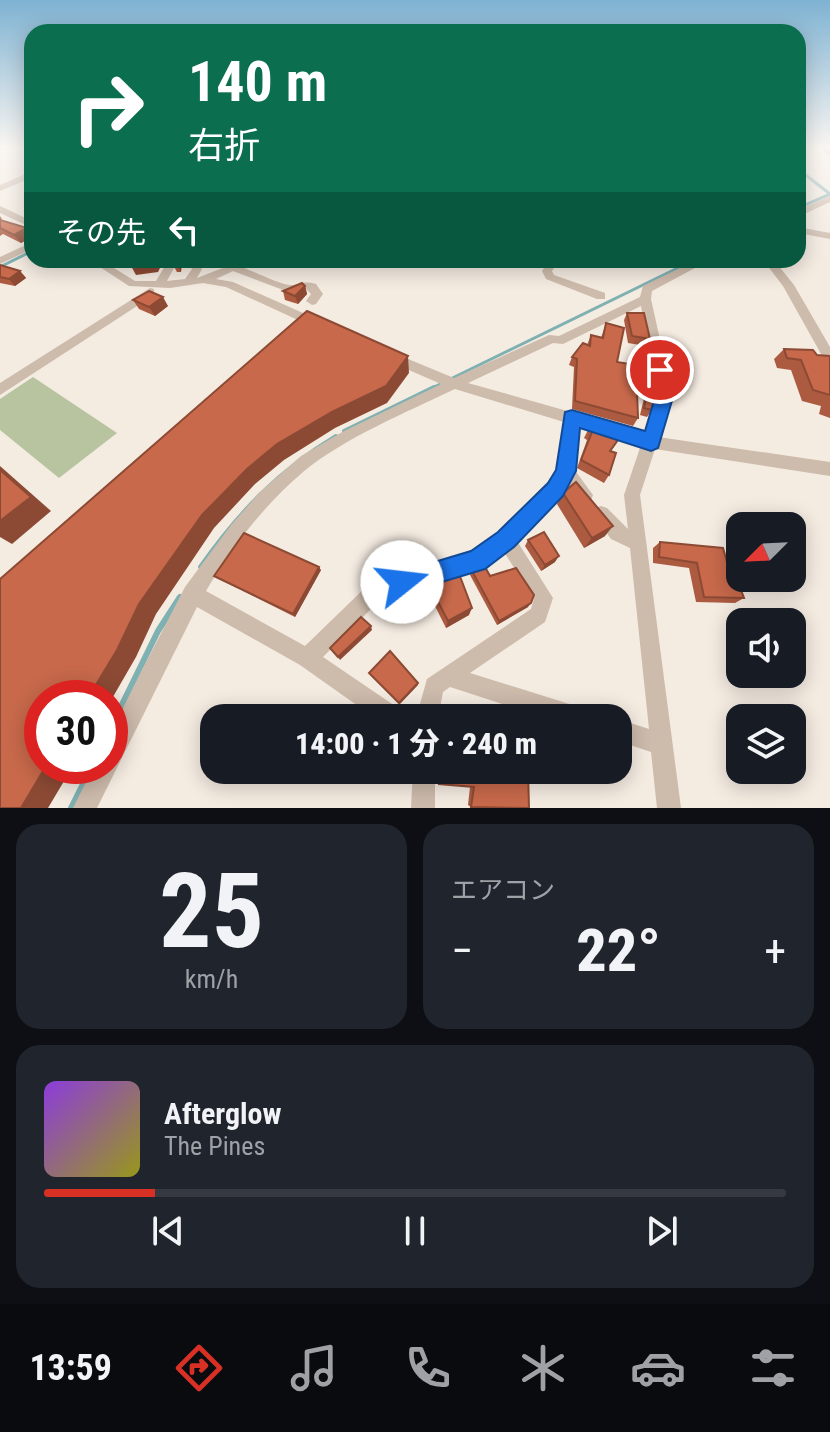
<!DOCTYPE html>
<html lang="ja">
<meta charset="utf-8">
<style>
:root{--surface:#171b24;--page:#20242c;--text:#f1f3f6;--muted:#9ea1a6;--line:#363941;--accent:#d93025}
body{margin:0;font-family:"Roboto Condensed","Noto Sans JP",sans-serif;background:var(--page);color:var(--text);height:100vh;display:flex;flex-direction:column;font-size:30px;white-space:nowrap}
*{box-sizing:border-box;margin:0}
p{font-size:26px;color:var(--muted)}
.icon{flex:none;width:44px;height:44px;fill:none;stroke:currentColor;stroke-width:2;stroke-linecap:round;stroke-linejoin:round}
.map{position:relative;height:808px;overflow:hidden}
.details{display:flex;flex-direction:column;gap:16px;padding:16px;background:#0d0f14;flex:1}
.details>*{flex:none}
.top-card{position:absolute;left:24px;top:24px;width:782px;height:244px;border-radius:24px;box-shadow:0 4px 20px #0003;background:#0b6e4f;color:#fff;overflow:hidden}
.needle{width:52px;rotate:246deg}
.fabs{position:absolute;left:726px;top:512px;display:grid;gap:16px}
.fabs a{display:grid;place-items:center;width:80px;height:80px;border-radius:16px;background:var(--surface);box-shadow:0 4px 20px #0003;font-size:40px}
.speed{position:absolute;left:24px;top:680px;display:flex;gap:16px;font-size:40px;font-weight:700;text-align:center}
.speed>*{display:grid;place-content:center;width:104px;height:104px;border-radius:50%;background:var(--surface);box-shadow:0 4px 20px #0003;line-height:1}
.speed .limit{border:12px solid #d22;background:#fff;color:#111}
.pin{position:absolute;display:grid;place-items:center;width:68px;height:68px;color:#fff;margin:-34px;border:4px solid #fff;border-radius:50%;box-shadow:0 2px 8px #0007}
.me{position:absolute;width:88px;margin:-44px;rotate:74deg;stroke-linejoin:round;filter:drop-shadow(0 0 6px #0008)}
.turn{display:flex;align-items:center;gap:28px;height:168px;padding:0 32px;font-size:36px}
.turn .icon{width:104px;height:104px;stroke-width:2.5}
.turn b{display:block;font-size:56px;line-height:68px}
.then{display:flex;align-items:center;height:76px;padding:0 32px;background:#0003;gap:16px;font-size:30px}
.big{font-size:60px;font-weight:800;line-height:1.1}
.details .card{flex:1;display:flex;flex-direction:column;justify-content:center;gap:12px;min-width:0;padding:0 28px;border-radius:24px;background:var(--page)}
.details .dial{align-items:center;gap:0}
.dial b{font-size:104px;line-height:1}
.song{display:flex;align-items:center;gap:24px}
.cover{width:96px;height:96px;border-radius:12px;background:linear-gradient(135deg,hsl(270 70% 55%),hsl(60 70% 35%))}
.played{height:8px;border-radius:4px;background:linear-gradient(90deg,var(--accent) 15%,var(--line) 15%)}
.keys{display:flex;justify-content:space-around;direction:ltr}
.heat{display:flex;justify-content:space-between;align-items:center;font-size:44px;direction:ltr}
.details .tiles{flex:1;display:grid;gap:16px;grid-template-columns:1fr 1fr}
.card:last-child{grid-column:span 2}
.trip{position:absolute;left:200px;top:704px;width:432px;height:80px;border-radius:24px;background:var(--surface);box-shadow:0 4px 20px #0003;font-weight:800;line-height:80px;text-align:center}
.menu{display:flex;height:128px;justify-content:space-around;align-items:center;background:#090b0e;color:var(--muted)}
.menu .icon{width:56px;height:56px}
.menu .current{color:var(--accent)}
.menu b{font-size:36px;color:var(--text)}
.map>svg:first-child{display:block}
.green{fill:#b8c4a0}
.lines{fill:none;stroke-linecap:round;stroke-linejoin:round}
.stream-far2{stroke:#7fb0b2;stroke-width:3}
.stream-far1{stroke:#7fb0b2;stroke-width:4}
.stream{stroke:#7fb0b2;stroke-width:6}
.minor{fill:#cdbbac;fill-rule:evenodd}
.major{fill:#7d675c;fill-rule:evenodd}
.wall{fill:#ac5a40}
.shaded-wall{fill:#8c4a34}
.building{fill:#c8694b;stroke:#8c4a34;stroke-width:2}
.route{fill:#1a73e8;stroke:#114b97;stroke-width:2}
</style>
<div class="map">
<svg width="830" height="808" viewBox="0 0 830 808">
<rect width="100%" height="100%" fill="#f4ebe1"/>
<polygon class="green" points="33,377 117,433 59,478 0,430 0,399"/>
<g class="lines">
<g class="stream-far2">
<polyline points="798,169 830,194"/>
<polyline points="798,208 830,194"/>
<polyline points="0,267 32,251"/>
<polyline points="430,389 694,260"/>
</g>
<g class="stream-far1">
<polyline points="344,431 434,387"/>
<path d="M200,567c38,-54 79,-97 136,-131"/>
</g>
<g class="stream">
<polyline points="110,729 158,631 180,597"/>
<polyline points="71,808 92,766"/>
</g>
<g class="minor">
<polygon points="32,168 31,178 0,191 0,185 25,174"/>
<polygon points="830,196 830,202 798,217 798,210"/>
<polygon points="0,206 32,221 32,228 0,213"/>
<polygon points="798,227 830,233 830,239 798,233"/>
<polygon points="32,242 32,249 0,264 0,257"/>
<path d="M89,260h12l34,21h21l9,-15 -14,-6 24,2 1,2 -9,17 18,-2 7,-10 -6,-9h10l6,9 -5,9 36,-14c15,4 44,20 57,21 11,0 12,-5 26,-1l7,10 -7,10 -4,1 -6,-4 5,-7 -6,-6 -14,5 -58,-22 -17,8 17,3 88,39 2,3 -2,3h-8l-87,-40 -23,-4 -33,5 -41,-2z"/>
<polygon points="549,260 559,260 552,271 554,275 605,293 605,299 597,299 546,279 542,271"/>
<path d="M697,260h13l-58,31 -1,8 21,95 -14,43 172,25v14l-175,-27 -15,46 41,313h-24l-6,-56 -33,-11v-22l31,10 -19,-181 -19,-9 -18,-25 2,-6 6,-2 6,2 21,21 -4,-34 17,-50 -63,-20 -4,44 19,26 -2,5 -6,2 -6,-2 -12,-16 -5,10 -45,47 36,57 -8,24 -75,51 109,34 8,3 3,8h-45l-95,-31 -7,5 -5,26h-22l11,-39 104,-70 3,-10 -30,-47 -27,18 -95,28 -59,59 78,53 3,8h-29l-75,-53 -103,-58 -100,201h-24l21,-42h16v-32l31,-62 44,-85 46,-62 28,-32 42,-37 43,-25 97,-47 -55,-24 -1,-3 1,-3h10l58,24 95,-43 10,1 81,-39 3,-11zM641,306l17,88 -13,39 -177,-50 85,-40 10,1zM455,389l109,33 -6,48 -8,14 -50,50 -27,19 -103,30 -65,63 -99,-55c26,-44 58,-86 97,-119 41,-34 104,-60 152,-83z"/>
<polygon points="763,260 774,260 794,285 830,347 830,363 825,361 783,286"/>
<polygon points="150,288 154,289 154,295 0,395 0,383"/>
<polygon points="413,770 435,770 435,808 411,808"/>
</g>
<polygon class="major" points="819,147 830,147 830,156"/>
</g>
<g class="wall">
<polygon points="0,216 2,219 1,220 27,228 32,235 32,237 21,243 3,234 0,236"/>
<polygon points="110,260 135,260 120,268 112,263"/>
<polygon points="174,260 182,260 181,272 177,272 173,265"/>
<polygon points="0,265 20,271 26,278 15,286 0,283"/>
<polygon points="305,286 307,294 298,304 285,300 283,291"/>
<polygon points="133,300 168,306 155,316 139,309"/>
<polygon points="627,313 650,339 646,346 628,343 624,320"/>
<polygon points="606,323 617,362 636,379 639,374 651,378 652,410 647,417 640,415 645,394 637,391 638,418 633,426 572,409 574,367 569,365 572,357 587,345 591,335 601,338"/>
<polygon points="784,349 817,355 830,356 830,418 819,414 821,406 802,401 791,370 777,368 774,359"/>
<polygon points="588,430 618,441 611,451 609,475 604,483 577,468 587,440 584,438"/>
<polygon points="563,493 605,536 584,548 557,504"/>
<polygon points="528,540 555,562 541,571 525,546"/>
<polygon points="660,542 729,569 744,598 735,603 696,602 689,568 653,563 653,548"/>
<polygon points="321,570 295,617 217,578 214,576"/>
<polygon points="472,571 490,576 528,607 497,625 470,575"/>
<polygon points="427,580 469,615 446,628 426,588"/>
<polygon points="439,770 528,770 471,807 468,805 470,787 439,784 438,783"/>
</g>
<g class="shaded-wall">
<polygon points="0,147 6,147 8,149 0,151"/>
<polygon points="27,228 32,235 32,237 21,243 14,235"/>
<polygon points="116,260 135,260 120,268"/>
<polygon points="155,260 157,260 160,268 158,272 136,275 131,266"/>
<polygon points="178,260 182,260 181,272 177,264"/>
<polygon points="207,260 214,260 206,266 205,262"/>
<polygon points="20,271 26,278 15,286 9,279"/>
<polygon points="305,286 307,294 298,304 295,296"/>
<polygon points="163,297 168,306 155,316 149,307"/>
<polygon points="408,356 409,373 387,403 335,428 284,460 255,484 214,528 156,614 136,657 110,702 110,698 88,698 139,604 202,515 247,469 277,444"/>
<polygon points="0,466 51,511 12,544 0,537"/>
<polygon points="613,526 605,536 584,548 592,538"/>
<polygon points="559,556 555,562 541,571 545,565"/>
<polygon points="319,567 321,570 295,617 293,614"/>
<polygon points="531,603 528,607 497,625 499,621"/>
<polygon points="472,608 469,615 446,628 448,621"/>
<polygon points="371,626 372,630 340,660 338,657"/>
<polygon points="418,683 418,685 399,705 399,703"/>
<polygon points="46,766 73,766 48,808 21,808"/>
</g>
<g class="building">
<polygon points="0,220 27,228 14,235 0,228"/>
<polygon points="142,260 155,260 153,264 131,266"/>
<polygon points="0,265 20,271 9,279 0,277"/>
<polygon points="302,283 305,286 295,296 283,291"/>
<polygon points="149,291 163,297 149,307 133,300"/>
<polygon points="307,311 408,356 386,386 332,412 277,444 247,469 202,515 139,604 117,650 88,698 42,698 42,766 46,766 21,808 0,808 0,579"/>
<polygon points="627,313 644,313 650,339 632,336"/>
<polygon points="606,323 624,328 617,362 636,365 638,418 575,401 577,359 572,357 583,343 590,346 591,335 603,338"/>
<polygon points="784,349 813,350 817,355 830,356 830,395 813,390 801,360 787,358"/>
<polygon points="639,374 651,378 657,376 660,386 652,410 644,408 649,386 636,382"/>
<polygon points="593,424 623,433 610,451 616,453 609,475 581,460 592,432 588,430"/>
<polygon points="0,470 31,497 0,521"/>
<polygon points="576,482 613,526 592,538 563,493"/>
<polygon points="544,532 559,556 545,565 528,540"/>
<polygon points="244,533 319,567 293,614 214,576"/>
<polygon points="660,542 723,548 729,569 733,569 744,598 704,597 697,563 659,557"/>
<polygon points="484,565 490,576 516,568 534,595 531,603 499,621 472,571"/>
<polygon points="458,571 472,608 448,621 427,580"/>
<polygon points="361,617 371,626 338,657 330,648"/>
<polygon points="390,651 418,683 399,703 369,673"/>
<polygon points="463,708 462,718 442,718 443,710"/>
<polygon points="440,770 528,770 529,808 471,807 474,787 439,784"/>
</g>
<linearGradient id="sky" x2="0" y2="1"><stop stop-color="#7eb2d2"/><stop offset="0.57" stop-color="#faf6f2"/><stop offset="1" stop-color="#faf6f2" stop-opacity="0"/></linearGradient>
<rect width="830" height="260" fill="url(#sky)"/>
<polygon class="route" points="660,363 669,370 674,394 658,448 651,451 580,428 576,471 563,496 514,547 485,569 402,594 394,591 390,582 394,574 471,551 498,532 548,483 556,470 565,412 572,410 645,431 656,394 652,370"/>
</svg>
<div class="fabs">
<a><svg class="needle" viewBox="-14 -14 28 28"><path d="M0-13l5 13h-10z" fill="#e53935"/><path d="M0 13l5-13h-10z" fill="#9ea1a6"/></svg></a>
<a><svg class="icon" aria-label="sound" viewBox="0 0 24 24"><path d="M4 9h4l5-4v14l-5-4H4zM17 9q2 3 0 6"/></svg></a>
<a><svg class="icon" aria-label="layers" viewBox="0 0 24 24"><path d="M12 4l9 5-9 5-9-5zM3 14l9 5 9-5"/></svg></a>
</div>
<div class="speed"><div class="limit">30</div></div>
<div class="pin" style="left:660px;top:370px;background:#d93025"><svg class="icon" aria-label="arrive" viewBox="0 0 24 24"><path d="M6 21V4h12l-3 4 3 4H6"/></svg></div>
<svg class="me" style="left:402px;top:582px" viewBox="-20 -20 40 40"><circle r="19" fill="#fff"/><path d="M0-13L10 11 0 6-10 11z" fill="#1a73e8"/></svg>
<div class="trip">14:00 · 1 分 · 240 m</div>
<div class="top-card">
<div class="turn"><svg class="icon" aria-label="right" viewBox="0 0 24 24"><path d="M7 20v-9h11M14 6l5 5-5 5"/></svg><div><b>140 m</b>右折</div></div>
<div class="then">その先<svg class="icon" aria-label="left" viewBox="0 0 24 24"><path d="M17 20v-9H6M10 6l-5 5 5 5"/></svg></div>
</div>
</div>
<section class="details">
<div class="tiles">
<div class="card dial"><b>25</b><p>km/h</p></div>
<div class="card"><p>エアコン</p>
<div class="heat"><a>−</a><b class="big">22°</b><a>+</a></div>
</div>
<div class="card">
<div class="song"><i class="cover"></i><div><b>Afterglow</b><p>The Pines</p></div></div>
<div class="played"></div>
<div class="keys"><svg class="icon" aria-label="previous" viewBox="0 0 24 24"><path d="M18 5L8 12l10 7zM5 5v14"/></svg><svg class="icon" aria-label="pause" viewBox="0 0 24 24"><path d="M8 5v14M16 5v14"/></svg><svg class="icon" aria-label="next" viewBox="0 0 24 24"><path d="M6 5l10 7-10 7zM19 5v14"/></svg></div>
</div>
</div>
</section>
<nav class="menu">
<b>13:59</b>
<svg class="icon current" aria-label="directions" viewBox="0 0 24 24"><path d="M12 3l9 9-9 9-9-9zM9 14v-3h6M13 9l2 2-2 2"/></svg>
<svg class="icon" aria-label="music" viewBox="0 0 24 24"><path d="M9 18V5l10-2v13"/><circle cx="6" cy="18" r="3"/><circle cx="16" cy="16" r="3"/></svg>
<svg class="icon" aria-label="phone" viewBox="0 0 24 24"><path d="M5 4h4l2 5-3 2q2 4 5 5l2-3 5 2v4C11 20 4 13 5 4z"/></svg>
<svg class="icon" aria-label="climate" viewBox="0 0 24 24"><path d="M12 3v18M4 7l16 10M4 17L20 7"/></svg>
<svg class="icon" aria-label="car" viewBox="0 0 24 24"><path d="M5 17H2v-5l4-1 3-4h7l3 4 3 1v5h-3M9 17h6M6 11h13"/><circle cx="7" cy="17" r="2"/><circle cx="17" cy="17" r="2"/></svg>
<svg class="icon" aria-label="filters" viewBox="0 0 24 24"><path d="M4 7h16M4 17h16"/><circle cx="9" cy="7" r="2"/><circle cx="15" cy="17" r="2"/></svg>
</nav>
